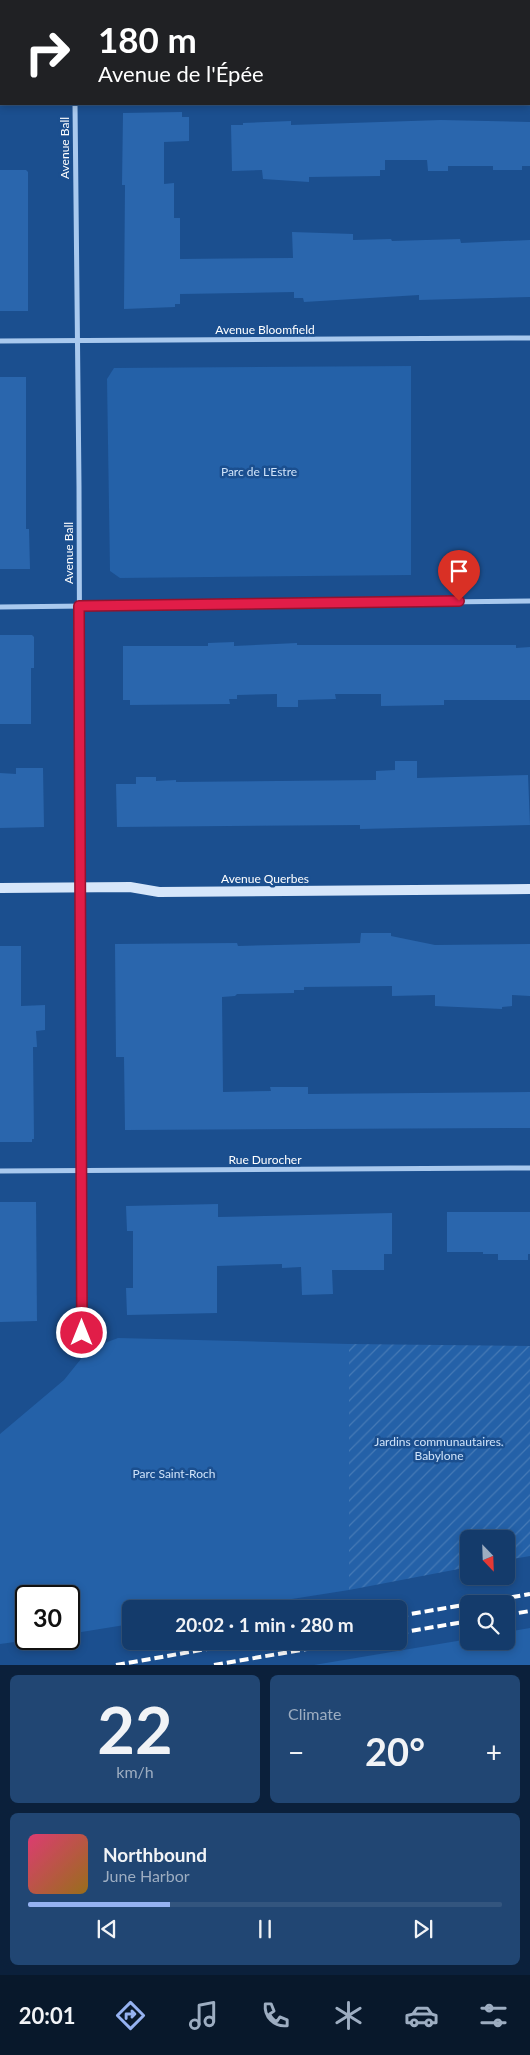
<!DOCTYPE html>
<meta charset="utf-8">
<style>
:root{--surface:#143b6b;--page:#214673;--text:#f1f3f6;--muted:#9dadc1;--line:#33557e;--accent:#95b2f1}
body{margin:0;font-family:Lato,sans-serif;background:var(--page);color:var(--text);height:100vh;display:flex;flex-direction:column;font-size:19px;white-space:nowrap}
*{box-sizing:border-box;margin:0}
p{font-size:16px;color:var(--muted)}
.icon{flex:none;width:28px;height:28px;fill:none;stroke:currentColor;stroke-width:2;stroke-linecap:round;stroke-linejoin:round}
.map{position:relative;height:1665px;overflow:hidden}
.details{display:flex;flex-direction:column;gap:10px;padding:10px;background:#0b203b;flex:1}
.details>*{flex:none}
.banner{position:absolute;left:0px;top:0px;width:530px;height:105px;box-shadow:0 2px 8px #0003,0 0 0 1px var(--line);background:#202124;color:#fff;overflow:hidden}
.needle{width:32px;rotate:157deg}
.buttons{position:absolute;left:460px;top:1530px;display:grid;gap:10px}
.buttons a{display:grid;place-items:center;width:55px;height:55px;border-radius:8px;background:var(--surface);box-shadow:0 2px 8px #0003,0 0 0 1px var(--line);font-size:25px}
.speed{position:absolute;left:15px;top:1585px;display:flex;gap:10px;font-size:25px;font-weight:700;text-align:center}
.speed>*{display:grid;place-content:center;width:65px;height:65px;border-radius:50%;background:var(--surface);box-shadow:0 2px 8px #0003,0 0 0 1px var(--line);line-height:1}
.speed .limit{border:2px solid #111;border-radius:8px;background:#fff;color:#111}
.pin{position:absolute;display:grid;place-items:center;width:42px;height:42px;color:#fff;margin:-51px -21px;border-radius:50% 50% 50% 0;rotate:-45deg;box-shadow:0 0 5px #0007}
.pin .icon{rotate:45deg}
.me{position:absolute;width:55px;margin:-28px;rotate:0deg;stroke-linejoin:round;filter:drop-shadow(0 0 4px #0008)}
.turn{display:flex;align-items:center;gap:18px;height:105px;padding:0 15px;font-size:22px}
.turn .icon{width:65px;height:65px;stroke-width:2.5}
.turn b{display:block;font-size:35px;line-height:42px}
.big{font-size:38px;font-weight:700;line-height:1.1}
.details .widget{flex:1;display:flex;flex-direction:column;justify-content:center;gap:8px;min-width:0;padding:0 18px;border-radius:8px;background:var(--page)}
.details .dial{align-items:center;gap:0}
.dial b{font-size:65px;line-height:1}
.song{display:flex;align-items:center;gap:15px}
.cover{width:60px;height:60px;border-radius:8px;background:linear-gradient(135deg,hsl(340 70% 55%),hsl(40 70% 35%))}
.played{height:5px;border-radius:2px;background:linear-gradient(90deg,var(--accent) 30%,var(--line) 30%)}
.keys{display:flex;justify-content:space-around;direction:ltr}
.heat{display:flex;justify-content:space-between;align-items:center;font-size:28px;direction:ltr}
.details .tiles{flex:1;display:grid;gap:10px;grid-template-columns:1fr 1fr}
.widget:last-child{grid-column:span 2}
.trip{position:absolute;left:122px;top:1600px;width:285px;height:50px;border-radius:8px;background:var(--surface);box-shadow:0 2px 8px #0003,0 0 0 1px var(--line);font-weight:700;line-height:50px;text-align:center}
.menu{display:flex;height:80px;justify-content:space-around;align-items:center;background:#08182b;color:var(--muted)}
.menu .icon{width:35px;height:35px}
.menu .current{color:var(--accent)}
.menu b{font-size:22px;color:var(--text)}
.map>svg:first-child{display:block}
.park{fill:#2461a8}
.garden{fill:url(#garden-furrows)}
.building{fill:#2a66ad}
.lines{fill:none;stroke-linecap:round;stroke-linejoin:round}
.street{stroke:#a9c9ee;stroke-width:5}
.secondary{stroke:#d6e6fa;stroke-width:10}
.rail{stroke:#fff;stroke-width:4;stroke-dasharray:9 4;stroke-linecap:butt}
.route-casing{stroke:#92132f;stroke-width:12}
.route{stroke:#e11d48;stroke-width:9}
.labels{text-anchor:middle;stroke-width:5;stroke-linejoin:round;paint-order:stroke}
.street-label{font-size:12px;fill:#fff;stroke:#1b4f8f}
.park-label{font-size:12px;fill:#cfe3fa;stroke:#1b4f8f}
</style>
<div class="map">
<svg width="530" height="1665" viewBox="0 0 530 1665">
<defs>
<pattern id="garden-furrows" width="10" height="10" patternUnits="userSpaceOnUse" patternTransform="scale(1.25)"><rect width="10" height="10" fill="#2461a8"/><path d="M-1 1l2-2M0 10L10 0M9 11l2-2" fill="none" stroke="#4579b5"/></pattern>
</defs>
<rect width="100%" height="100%" fill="#1b4f8f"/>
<g class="park">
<polygon points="411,366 411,575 120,578 110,571 107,379 114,368"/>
<polygon points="118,1338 349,1344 349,1590 228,1609 131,1609 131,1624 69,1634 69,1596 26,1596 26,1639 37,1639 0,1644 0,1434 64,1380 89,1349"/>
<polygon points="530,1628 530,1665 314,1665 469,1639 469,1641 506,1641 506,1632"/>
</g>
<polygon class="garden" points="349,1344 530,1346 530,1556 506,1560 506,1539 469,1539 469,1567 349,1590"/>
<g class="building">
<polygon points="182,112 182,117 189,117 189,141 164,142 164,184 174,183 174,218 180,218 180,259 293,258 292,232 353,234 353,240 391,239 392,241 460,239 461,243 530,240 530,297 419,300 419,295 304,302 303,298 294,298 294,292 180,294 180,304 175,304 175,307 124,309 125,185 122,185 123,113"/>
<polygon points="441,120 530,122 530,166 522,166 522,170 493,170 493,166 448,166 448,171 428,171 427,160 385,160 385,170 380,170 380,176 309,177 309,182 263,179 262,170 232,171 231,125 243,125 243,123 291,121 291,125"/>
<polygon points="0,170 26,170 28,172 28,311 0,311"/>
<polygon points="0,377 26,377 26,529 29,529 30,569 0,569"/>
<polygon points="0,635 32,635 34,637 34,668 31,668 31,724 0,724"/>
<polygon points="234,642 234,646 297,643 297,645 516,645 516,648 530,647 530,700 444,700 444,705 381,706 381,694 335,694 336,699 298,700 298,707 277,707 277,694 237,695 237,699 229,699 230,704 130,705 130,700 123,700 123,646 208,646 208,643"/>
<polygon points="395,761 417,761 417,778 528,775 530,825 360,829 360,825 117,827 116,784 136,784 136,777 156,777 156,781 176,780 176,782 376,780 376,771 395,770"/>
<polygon points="16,768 43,768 44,827 0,828 0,773 16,774"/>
<polygon points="361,933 391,933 391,936 435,945 530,944 530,996 512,995 512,1006 502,1007 502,1009 435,1006 435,995 392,996 392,986 304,987 304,990 294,990 294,993 237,994 235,996 222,997 223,1092 271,1091 270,1087 308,1087 308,1094 530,1092 530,1128 125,1130 124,1057 116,1057 115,944 237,943 238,946 360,943"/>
<polygon points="0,946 21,946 21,1006 45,1005 45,1030 36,1031 37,1047 33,1047 34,1139 32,1139 32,1142 0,1142"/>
<polygon points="0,1202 36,1202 37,1321 0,1322"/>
<polygon points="218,1204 218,1217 392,1213 392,1254 384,1254 384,1270 332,1270 333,1294 302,1295 301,1267 282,1268 282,1264 217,1266 217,1313 127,1315 126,1288 133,1288 133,1231 127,1231 126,1206"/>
<polygon points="447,1212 530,1212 530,1254 528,1254 528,1260 498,1260 498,1254 483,1254 483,1252 447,1252"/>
</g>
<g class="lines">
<g class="street">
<polyline points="73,0 74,1"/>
<polyline points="529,78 530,78"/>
<polyline points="0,82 1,82"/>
<polyline points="75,104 79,486 82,1333"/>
<polyline points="0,341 530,338"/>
<polyline points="0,607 530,601"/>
<polyline points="0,1171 530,1168"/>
</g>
<polyline class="secondary" points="0,888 130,887 159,892 530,889"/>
<g class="rail">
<polyline points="473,1604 530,1594"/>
<polyline points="506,1615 530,1611"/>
<polyline points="399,1616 469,1604"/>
<polyline points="399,1633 469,1621"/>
<polyline points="116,1665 252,1641"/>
<polyline points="214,1665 353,1641"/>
</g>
</g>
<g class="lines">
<g class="route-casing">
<polyline id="route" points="82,1333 79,606 459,601"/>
</g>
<use href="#route" class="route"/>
</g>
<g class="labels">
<g class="street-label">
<text transform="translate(65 148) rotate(-90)" y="4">Avenue Ball</text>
<text x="265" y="334">Avenue Bloomfield</text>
<text transform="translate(69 553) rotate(-90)" y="4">Avenue Ball</text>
<text x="265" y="883">Avenue Querbes</text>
<text x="265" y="1164">Rue Durocher</text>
</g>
<g class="park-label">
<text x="259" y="476">Parc de L'Estre</text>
<text x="439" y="1446">Jardins communautaires.<tspan x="439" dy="14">Babylone</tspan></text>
<text x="174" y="1478">Parc Saint-Roch</text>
</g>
</g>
</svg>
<div class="buttons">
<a><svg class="needle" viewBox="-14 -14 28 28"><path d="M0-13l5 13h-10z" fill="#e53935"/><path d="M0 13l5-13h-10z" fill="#9dadc1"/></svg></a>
<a><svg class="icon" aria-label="search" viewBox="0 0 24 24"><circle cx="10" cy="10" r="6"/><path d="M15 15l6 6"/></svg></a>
</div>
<div class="speed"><div class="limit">30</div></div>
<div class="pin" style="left:459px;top:601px;background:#d93025"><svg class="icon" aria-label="arrive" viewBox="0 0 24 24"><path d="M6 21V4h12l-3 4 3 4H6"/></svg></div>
<svg class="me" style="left:82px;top:1333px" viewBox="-20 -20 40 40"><circle r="17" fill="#e11d48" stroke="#fff" stroke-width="3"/><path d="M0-11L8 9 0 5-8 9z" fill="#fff"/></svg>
<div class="trip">20:02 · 1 min · 280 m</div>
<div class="banner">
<div class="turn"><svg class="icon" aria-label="right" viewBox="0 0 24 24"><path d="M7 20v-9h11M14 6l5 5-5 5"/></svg><div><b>180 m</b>Avenue de l'Épée</div></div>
</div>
</div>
<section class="details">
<div class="tiles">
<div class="widget dial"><b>22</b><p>km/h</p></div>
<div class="widget"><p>Climate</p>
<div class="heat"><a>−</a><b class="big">20°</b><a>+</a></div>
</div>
<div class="widget">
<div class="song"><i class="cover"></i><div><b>Northbound</b><p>June Harbor</p></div></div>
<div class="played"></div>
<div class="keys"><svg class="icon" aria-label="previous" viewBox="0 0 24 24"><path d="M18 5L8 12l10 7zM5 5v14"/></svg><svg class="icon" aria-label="pause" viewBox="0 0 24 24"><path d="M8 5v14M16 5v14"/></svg><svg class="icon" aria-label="next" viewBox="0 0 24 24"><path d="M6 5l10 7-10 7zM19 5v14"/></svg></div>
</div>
</div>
</section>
<nav class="menu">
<b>20:01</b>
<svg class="icon current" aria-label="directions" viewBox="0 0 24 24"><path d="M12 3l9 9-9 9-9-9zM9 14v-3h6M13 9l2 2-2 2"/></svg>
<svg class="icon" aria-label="music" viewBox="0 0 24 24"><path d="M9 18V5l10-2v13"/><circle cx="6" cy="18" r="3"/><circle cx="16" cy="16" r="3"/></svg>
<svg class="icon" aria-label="phone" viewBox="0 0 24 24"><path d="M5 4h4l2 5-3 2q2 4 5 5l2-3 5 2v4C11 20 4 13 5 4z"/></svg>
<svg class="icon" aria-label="climate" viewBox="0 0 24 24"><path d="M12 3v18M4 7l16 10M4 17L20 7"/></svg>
<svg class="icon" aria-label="car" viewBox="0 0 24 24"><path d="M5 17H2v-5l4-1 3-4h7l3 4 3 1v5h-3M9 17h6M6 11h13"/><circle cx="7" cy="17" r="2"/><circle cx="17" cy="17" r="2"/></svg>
<svg class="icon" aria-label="filters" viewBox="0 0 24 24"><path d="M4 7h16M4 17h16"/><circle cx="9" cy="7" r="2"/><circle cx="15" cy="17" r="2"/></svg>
</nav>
